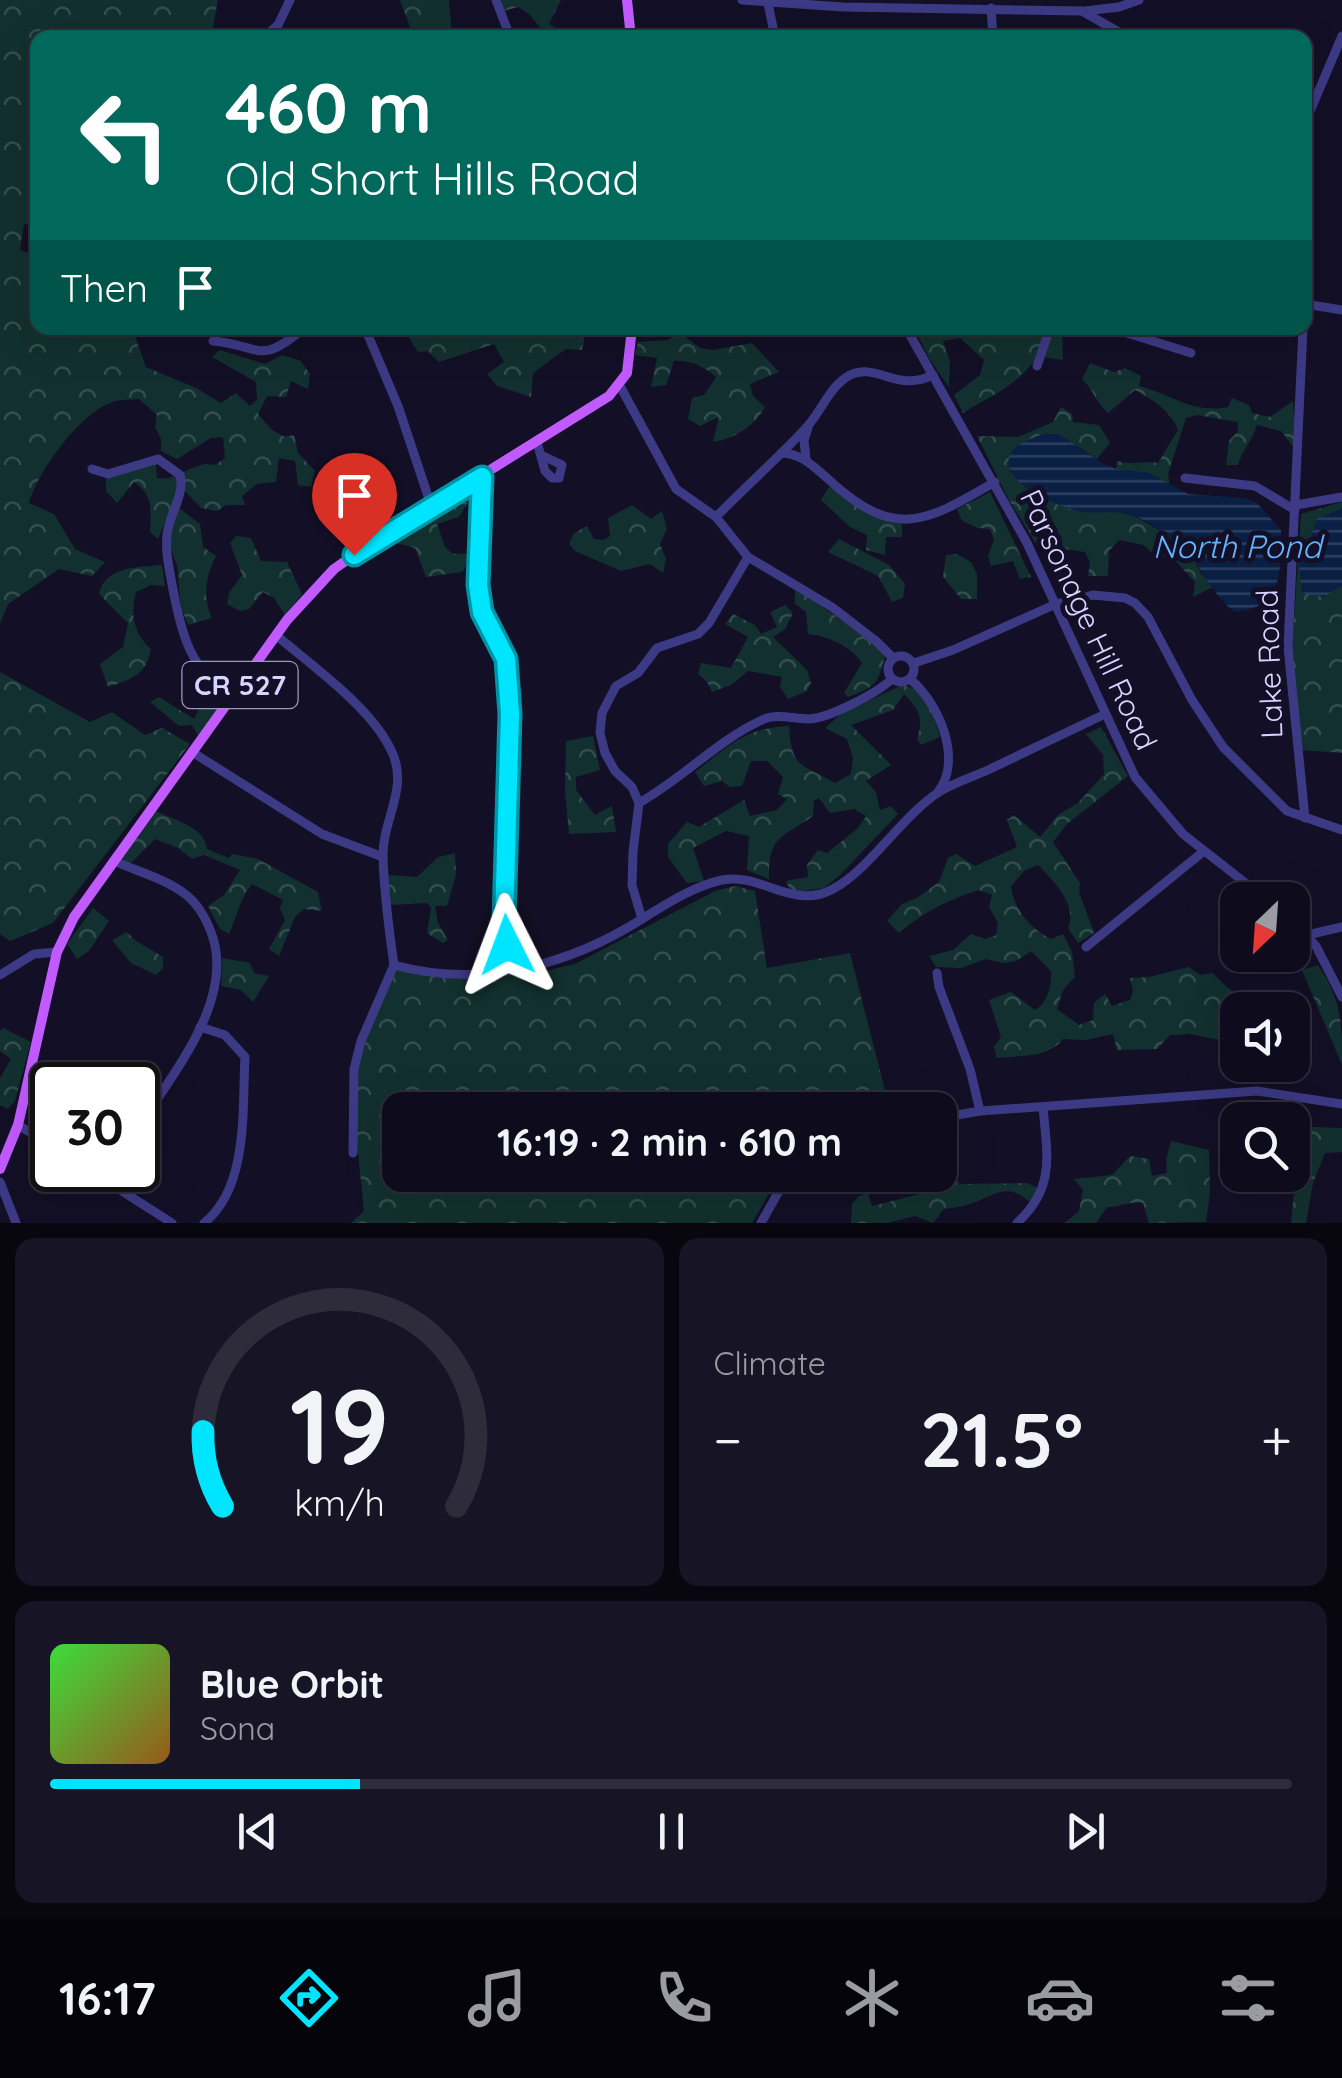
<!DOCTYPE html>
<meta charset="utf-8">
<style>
:root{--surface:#0e0b1c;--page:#171425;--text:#f1f3f6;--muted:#9b9ba3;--line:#2e2b3b;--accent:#00e5ff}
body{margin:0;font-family:Quicksand,sans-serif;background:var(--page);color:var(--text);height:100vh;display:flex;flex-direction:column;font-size:38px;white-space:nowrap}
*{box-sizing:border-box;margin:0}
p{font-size:32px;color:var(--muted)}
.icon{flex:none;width:55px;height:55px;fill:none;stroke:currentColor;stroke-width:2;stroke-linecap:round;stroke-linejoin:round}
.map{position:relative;height:1223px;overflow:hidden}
.drawer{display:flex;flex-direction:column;gap:15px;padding:15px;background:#08060f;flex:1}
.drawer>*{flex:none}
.banner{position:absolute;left:30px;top:30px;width:1282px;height:305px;border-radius:20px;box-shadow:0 10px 40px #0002,0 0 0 2px var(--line);background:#00695c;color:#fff;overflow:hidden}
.needle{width:65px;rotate:205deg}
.tools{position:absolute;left:1220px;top:882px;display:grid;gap:20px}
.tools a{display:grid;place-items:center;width:90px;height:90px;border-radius:20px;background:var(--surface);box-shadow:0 10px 40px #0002,0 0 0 2px var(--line);font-size:50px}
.speed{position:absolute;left:30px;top:1062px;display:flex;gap:20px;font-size:50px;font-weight:700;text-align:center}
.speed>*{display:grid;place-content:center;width:130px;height:130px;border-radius:50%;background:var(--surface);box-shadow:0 10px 40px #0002,0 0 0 2px var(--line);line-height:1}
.speed .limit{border:5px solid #111;border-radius:15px;background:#fff;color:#111}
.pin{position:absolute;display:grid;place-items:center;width:85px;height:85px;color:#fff;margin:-102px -42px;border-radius:50% 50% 50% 0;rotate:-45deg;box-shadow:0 0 10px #0007}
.pin .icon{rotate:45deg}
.me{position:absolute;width:110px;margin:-55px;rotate:357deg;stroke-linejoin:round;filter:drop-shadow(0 0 8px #0008)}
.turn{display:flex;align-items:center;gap:35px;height:210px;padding:0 30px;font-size:45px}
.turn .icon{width:130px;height:130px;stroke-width:2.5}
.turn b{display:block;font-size:70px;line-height:85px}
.then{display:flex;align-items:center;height:95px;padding:0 30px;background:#0003;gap:20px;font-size:38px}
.big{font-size:75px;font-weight:800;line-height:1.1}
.drawer .tile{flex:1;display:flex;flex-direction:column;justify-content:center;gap:15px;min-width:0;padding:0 35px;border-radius:20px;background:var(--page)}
.drawer .dial{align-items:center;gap:0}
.dial svg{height:260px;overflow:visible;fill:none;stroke:var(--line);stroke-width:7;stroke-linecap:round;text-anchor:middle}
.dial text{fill:var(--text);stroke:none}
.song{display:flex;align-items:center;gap:30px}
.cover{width:120px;height:120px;border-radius:15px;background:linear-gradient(135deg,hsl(120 70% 55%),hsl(30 70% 35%))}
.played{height:10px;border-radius:5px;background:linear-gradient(90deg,var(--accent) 25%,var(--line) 25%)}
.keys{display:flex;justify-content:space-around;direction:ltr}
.heat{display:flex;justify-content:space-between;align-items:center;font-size:55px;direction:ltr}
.drawer .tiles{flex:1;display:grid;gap:15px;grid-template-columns:1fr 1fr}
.tile:last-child{grid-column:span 2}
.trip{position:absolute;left:382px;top:1092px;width:575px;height:100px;border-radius:20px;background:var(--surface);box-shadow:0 10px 40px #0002,0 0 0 2px var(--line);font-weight:800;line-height:100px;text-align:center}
.tabs{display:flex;height:160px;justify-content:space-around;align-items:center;background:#06040b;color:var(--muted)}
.tabs .icon{width:70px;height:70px}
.tabs .current{color:var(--accent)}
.tabs b{font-size:45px;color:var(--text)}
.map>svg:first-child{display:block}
.forest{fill:url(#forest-crowns)}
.water{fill:url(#water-rules)}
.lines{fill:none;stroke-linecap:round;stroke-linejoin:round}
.minor{stroke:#3d3a85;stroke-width:9}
.major{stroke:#c25bff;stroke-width:10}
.route-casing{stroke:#0095a6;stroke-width:25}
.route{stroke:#00e5ff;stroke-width:18}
.labels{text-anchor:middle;stroke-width:10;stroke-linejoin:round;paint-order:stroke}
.shield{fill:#130f26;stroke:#9e99be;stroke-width:2.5}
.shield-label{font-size:28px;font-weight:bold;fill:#d9d4ff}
.street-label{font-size:30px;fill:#d9d4ff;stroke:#130f26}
.water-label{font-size:32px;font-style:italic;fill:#62b6ff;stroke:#130f26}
</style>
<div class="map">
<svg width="1342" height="1223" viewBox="0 0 1342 1223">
<defs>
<pattern id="forest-crowns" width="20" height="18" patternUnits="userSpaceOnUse" patternTransform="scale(2.5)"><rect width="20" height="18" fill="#12302f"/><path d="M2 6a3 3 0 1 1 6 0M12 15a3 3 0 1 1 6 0" fill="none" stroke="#344d4e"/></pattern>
<pattern id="water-rules" width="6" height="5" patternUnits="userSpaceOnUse" patternTransform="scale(2.5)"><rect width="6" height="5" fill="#0a1f44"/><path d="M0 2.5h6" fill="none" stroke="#2d3f60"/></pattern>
</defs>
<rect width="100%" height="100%" fill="#130f26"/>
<g class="forest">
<path d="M0,0h218l-7,37 -173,1 -1,188 -13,-2 -4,26 17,6 1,72h94l14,39 50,21 25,15 15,-10 14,13 7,-6 -1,-18 -44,-25 8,-7 45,14 17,-9 19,6 9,13 -2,15 -17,-8 -5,16 -19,-1 -9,18 14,16 13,7 9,-2 4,18 17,18 -4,16 -13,-2 -3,-24 -16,-3 -3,24 -19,2 -15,12 3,9h-19l-9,6 -16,-3 -15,-16 -8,-1 -20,48 -8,-7c1,-22 4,-37 -16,-50l-17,21 -11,-12v-12l39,-16 11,1 1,14c21,4 36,-18 58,-13l10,-7 -2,-21 -12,1 -34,21 -16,-8v-12l-6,-12 2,-12 -18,-16c-8,1 -17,0 -24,2 -34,10 -77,70 -86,102l25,11 21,35 30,13 -13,14 -33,-7 -51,35 -8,20z"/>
<polygon points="400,0 449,0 452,37 419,37 412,32"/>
<polygon points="501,0 561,0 549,24 570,37 547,36 529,14 518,7 504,11"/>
<polygon points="442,328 580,328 585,335 582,350 566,349 533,373 531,397 497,386 487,374 504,362 494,344 439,362 427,351 418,352 406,333"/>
<path d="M914,328h148l1,32 -26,-4c-15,27 -48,41 -74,57l-9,-18 26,-20 4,-15 -24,-22 -17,3 7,20 -1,26 -19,-27z"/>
<path d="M679,332l21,16 14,2 38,-7 27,29 -29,12 3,12 12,11c-10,19 -31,32 -52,35l6,-25 -19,9 -12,-7 4,-21 12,-3 12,-18c-10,-10 -28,-18 -42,-16l-8,24 -15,2 6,-29 -22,-3 3,-13 30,-2z"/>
<path d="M1090,363l24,9 11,-4 16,8 -2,10c35,9 52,28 89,21l4,-9 17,7 3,8 18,4 23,-16 3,49 -15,-19 -24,-6c-5,16 -15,25 -19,40h-12l3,-24 9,-10v-9l-41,-7 -11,3 -18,56 2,12 -21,-13 -33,-4 1,-8c20,5 23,-1 41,2l20,-33c-7,-19 -26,-31 -43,-40l-27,23c-12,-10 -14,-23 -26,-34z"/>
<path d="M1061,407l11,7 1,8 26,3 11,18 -13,16c-37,-24 -45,-35 -85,-8l12,35 11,8 47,18h37l17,5 37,21 19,18 9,17 12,14 -20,10 2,-15 -24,-26 -14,1 -14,-12 -24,-5 -10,11 -1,25h-20l2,-14 -5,-10 -48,-7 -28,-45 -32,-64 41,1 35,-15z"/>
<polygon points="829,487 879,518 902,524 902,537 886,537 885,555 866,550 867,535 850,527 821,500"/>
<polygon points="472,490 472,496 459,517 437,524 445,547 453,554 474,553 462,572 426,577 415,548 390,541 413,520"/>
<polygon points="990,492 1031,577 1020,579 1013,561 991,566 988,556 994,540 990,529 978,528 962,521 957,509"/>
<polygon points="1342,502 1342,753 1301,750 1292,650 1301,514"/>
<polygon points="632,505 651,519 662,511 667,529 660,544 666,559 663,573 650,564 621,571 575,551 569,544 574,533 587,526 594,539 604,540 610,536 608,518"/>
<path d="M179,508l21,16 3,23 13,9c-10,20 -14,40 -4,62l-24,7c-9,-20 -9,-34 -10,-55 -1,-7 -3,-9 -5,-15 -6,-18 -1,-32 6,-47z"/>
<polygon points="236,536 251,538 261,561 287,562 302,594 285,615 274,598 263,592 249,609 240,611 227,604 229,593 242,575 230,543"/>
<polygon points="839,539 889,565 905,584 903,598 892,602 878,576 828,552"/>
<polygon points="957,554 971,562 977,574 977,599 961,599 943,577 946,555"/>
<path d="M162,565l3,21 -14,-1 -15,7c-6,22 -2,42 15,57 -5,26 -19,30 -43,38l-8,-23 23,-17 5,-24 -29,-29c6,-28 40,-27 63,-29z"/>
<path d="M795,587l91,65c-8,31 -8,34 -38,45l-4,-4 18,-30c-11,-17 -34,-27 -54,-29l-2,-22 -11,-8z"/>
<polygon points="785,605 793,613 785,629 773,637 807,670 811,683 807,691 788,699 780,687 782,677 748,671 731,685 712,692 707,682 698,674 701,663 731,668 748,637 725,624 733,614 755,625 761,634 777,627 770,612"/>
<polygon points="0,672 90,722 112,712 145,735 162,728 190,744 53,923 10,941 0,934"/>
<path d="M902,685l16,4 15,25 7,23 -19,8 -4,-6c7,-21 2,-30 -13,-45l-11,16 -42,15 40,40 -25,16 10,11 4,18 11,-4 7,8 -58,61 -16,13 -33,5 -5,-12 22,-4 -1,-12 11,-15 9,3 31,-25 8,-12 -12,-7 -24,4 -11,-15 -5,3 -1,15c-30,22 -45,18 -44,63l-22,-9 2,-34 -23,-5 -33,17 11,33 -17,2 -19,-26v-13l19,-22 12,5 45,-27 6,16 27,-6 10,-11 -9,-5 5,-17 -16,-16h-16l-9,25 -12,1 -8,-6 -18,5 -9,-14c34,-26 49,-44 94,-46 3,45 13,37 46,57l16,-9 2,-16 -6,-19 -22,-11 16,-14z"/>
<polygon points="210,688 225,700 199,737 192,725 179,726 150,702 159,697 194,719"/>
<path d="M1101,727l27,49 -61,48 -14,18 27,41 -1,9 15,41 -16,10 -10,-15c10,-24 -14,-46 -30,-63l-14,6 -13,15c2,22 19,43 40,53l12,-5 9,18 3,25 -12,13 -6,19 22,16 14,-5 1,-17 11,-9 7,12 18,-6 3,-9 -3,-13 19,-1 40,-10 11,8 13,-2c13,16 27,21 39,37h-14l-1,33 -48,-9 -19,1 -13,14 -40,1 -4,-16 -27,6 -23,-1c-16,20 -43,16 -66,19l-3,-11 7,-10 -12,-37 22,-8 24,18c13,-7 17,-25 16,-39l-20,-20 -15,10 -13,2 -17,-4 -25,9 -25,-1 -7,-11 24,-6 18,-16 14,5 11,-4 2,-12 -9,-16 3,-12 -13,-5c-31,10 -56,22 -80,43l-12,-12 15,-17 15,-6 22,-16 9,-24 8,-4 19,12 42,-19 -10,-27 7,-5 26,22 18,-22 20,-12 26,-29 -1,-19 -17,-21z"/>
<polygon points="593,736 600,770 576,777 576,790 595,815 612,806 616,832 569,834 565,791 566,741"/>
<path d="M156,811c18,9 49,16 51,38l22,9 3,-4 26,5 60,33 4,19 -18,-2 -9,8 -16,39 -10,-7 16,-29 -5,-12 3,-8 -31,-16c-13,17 -14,31 -23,50l-9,-5 -12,-23 16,-11 16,-25 -36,-15 -12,4 -14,-11 -23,-9 -25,25 -12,-4z"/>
<polygon points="455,853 456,875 447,906 435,906 438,923 448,940 443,943 427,933 431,908 427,903 390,905 388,875 417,877 438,857"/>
<polygon points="735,886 755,891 767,968 850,953 890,1110 400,1110 400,1175 780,1175 752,1223 351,1223 364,1211 352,1094 365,1029 398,963 445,973 530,967 546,971 575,964 715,891"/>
<polygon points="93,908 109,921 89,951 77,959 67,944"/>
<polygon points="127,932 136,941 163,957 163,968 156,975 131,963 112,940"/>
<polygon points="222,958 250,963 254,973 269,976 253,1002 241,990 221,986"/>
<path d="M1318,965c24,35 24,59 24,100l-40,-95z"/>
<polygon points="3,1028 31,1042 15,1101 8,1109 0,1105 0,1078 11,1059 0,1051 0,1031"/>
<polygon points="1312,1127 1342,1128 1342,1152 1325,1153 1313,1183 1306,1223 1291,1223 1298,1152"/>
<path d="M1171,1141l38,9 1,42 -4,30 -57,1 -6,-20c-13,-2 -23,4 -36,4l-11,16h-31l14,-12 4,-21 -9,-11 38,-4 18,-19 19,3 3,17 15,-3 -1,-13z"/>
<path d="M951,1172l9,12 67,-1 13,6 -9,14c-24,-22 -35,-8 -61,1 -8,3 -18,4 -26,5l-11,14 -18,-7 -28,7h-36l1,-19 7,-8 9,-3 4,13 68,-17 3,-11z"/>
</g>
<g class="water">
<path d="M1042,434h17l43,29 14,6 33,4 39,21 56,4 13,5 24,27c-1,41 4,77 -46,82 -28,-20 -36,-57 -65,-76 -10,-6 -22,-14 -33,-19 -19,-8 -36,-3 -54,-5 -21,-3 -85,-29 -73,-57 5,-11 22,-16 32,-21z"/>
<polygon points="1342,508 1342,586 1323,597 1302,593 1299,567 1317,519"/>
</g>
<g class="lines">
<g class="minor">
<polyline points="496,0 509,34"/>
<polyline points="742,0 843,7 1082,11 1129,38"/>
<polyline points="768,3 775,38"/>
<polyline points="991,8 993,38"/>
<polyline points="1085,11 1119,7 1139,0"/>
<polyline points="263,38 278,25 290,0"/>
<polyline points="1305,123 1342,36"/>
<polyline points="1305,304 1342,310"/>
<polyline points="365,328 398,406 431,505"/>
<polyline points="906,328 1027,543 1135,777 1183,834 1267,900"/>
<polyline points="1111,328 1191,353"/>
<polyline points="1303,328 1288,647 1305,818"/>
<path d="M213,341c48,4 45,26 91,-13"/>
<polyline points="1037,366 1050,328"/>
<polyline points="620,386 676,489 716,517 748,557 832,607 876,641 893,658"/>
<polyline points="537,442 545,471 552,478 559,478 562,465 543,456"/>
<path d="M781,453c21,1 31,12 46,25 68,63 97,45 168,4"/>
<polyline points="806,459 804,440 808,428"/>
<path d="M92,469l16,5 50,-15 22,16c5,21 -11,39 -13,60 -2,19 3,36 6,55 9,43 17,83 60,105"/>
<polyline points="482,477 478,585 482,611 507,659 510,714 504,921 510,969"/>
<polyline points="1185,478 1255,486 1295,510"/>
<polyline points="1296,505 1342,497"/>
<path d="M716,517c29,-30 61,-58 89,-88 17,-17 23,-42 45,-54 27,-13 46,18 83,0"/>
<path d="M276,635c36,31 95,72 115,115 19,38 -9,69 -8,107 1,36 6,73 11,108"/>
<circle cx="901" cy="669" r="13"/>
<polyline points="914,663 953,650 1056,604 1093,595 1125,598 1135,603 1148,617 1192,700 1223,747 1287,811 1342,830"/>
<path d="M910,679c29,24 53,80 28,113"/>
<polyline points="192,752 322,834 383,857"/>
<path d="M639,803c43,-24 79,-63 123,-83 14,-7 32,-1 47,-1 21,-1 68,-26 83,-40"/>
<path d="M114,861c22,10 52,18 71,33 12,9 21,25 26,38 26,68 -40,142 -73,197"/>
<polyline points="642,919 632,885 633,852 639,803 632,787 615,771 605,753 600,733 602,713 616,686 638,673 657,648 698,634 709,623 748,557"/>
<polyline points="1292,921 1316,946 1342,997"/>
<polyline points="1307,935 1342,927"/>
<polyline points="1086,947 1204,851"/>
<path d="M394,965c80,22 162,4 233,-37 29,-17 62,-41 95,-48 39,-8 71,31 111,9 36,-19 70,-74 106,-97 15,-9 33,-15 49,-22 39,-19 78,-37 117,-56"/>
<polyline points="937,973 939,987 970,1069 980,1111"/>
<polyline points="0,975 34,954 57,952"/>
<path d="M200,1027l25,8 20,22c-3,52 4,130 -41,166"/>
<polyline points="940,1118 980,1111 1257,1091 1342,1104"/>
<polyline points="18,1125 52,1146"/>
<polyline points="353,1153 354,1069 361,1041 394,965"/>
<polyline points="89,1170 172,1223"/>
<polyline points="0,1182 16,1223"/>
<polyline points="761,1223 788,1175"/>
<path d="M1017,1223c39,-36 30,-68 26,-116"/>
</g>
<g class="major">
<polyline points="627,0 631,38"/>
<polyline points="0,1169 18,1125 57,952 74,917 287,620 334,569 354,555 609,396 627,373 632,328"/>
</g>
</g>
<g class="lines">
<g class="route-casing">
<polyline id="route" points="354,555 482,477 478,585 482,612 506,659 510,714 504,921 507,945"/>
</g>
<use href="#route" class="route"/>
</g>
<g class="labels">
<rect class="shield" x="182.5" y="662" width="115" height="46" rx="8"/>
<g class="shield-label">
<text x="240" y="695">CR 527</text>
</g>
<g class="street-label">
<text transform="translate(1088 620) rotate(65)" y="10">Parsonage Hill Road</text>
<text transform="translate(1270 664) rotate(-92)" y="10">Lake Road</text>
</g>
<g class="water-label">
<text x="1237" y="558">North Pond</text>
</g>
</g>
</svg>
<div class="tools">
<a><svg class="needle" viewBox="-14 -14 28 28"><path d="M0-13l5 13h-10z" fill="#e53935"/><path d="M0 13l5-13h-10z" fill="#9b9ba3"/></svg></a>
<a><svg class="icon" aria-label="sound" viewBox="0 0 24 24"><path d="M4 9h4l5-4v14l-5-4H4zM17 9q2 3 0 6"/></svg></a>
<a><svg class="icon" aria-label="search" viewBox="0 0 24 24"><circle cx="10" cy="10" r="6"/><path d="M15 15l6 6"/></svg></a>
</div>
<div class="speed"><div class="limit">30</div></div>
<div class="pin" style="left:354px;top:555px;background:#d93025"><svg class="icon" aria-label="arrive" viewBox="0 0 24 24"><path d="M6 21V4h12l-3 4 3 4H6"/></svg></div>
<svg class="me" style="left:507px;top:945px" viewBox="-20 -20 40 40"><path d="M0-17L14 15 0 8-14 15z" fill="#00e5ff" stroke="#fff" stroke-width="4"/></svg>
<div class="trip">16:19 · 2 min · 610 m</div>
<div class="banner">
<div class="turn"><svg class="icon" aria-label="left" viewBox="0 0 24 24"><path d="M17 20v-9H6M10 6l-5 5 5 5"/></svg><div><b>460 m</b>Old Short Hills Road</div></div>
<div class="then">Then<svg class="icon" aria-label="arrive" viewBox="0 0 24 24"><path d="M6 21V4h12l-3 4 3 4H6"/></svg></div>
</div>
</div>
<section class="drawer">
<div class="tiles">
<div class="tile dial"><svg viewBox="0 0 100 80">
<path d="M14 69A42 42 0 1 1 86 69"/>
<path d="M14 69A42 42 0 0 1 8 46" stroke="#00e5ff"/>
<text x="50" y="56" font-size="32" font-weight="700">19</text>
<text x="50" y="72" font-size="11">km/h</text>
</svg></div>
<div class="tile"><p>Climate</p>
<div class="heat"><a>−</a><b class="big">21.5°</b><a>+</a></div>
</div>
<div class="tile">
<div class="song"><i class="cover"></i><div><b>Blue Orbit</b><p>Sona</p></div></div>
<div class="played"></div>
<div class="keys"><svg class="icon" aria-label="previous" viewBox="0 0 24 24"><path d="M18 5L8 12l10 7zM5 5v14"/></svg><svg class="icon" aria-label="pause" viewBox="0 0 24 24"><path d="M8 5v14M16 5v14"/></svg><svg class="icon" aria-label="next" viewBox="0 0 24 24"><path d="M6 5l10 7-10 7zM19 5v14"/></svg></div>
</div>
</div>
</section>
<nav class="tabs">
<b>16:17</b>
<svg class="icon current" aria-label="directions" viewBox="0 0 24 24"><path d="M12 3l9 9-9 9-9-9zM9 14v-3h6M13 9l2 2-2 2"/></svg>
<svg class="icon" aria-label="music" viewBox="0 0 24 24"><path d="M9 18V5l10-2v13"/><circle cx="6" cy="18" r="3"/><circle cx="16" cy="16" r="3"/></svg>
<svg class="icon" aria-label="phone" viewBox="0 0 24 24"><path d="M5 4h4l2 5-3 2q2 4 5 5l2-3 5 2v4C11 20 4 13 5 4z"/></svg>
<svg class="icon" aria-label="climate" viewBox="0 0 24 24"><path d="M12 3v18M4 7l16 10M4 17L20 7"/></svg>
<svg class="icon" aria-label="car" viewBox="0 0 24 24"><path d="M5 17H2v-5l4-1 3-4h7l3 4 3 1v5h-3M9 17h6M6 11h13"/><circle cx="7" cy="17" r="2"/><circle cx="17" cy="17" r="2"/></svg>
<svg class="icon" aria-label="filters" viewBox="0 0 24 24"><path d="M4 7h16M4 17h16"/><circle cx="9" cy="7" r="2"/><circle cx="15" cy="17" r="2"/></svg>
</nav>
